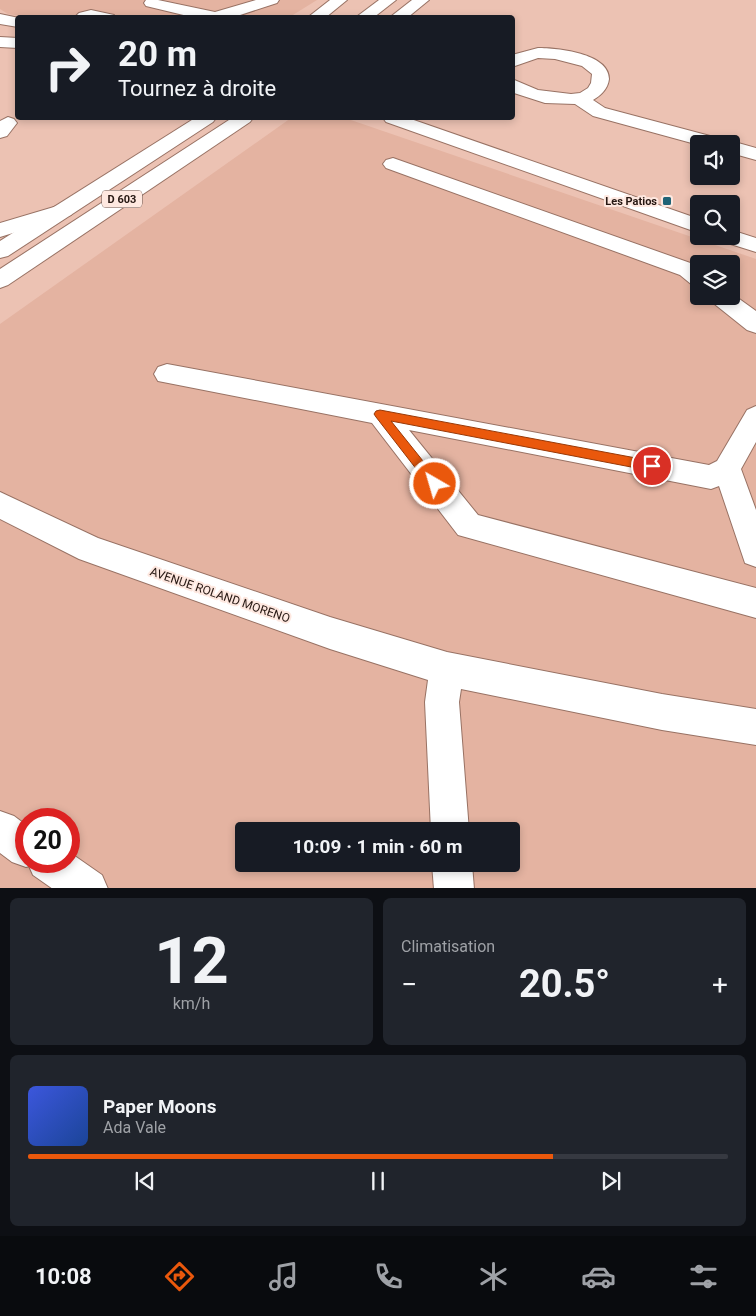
<!DOCTYPE html>
<html lang="fr">
<meta charset="utf-8">
<style>
:root{--surface:#171b24;--page:#20242c;--text:#f1f3f6;--muted:#9ea1a6;--line:#363941;--accent:#ea580c}
body{margin:0;font-family:Roboto,sans-serif;background:var(--page);color:var(--text);height:100vh;display:flex;flex-direction:column;font-size:19px;white-space:nowrap}
*{box-sizing:border-box;margin:0}
p{font-size:16px;color:var(--muted)}
.icon{flex:none;width:28px;height:28px;fill:none;stroke:currentColor;stroke-width:2;stroke-linecap:round;stroke-linejoin:round}
.map{position:relative;height:888px;overflow:hidden}
.drawer{display:flex;flex-direction:column;gap:10px;padding:10px;background:#0d0f14;flex:1}
.drawer>*{flex:none}
.top-card{position:absolute;left:15px;top:15px;width:500px;height:105px;border-radius:5px;box-shadow:0 2px 8px #0003;background:#171b24;color:var(--text);overflow:hidden}
.buttons{position:absolute;left:690px;top:135px;display:grid;gap:10px}
.buttons a{display:grid;place-items:center;width:50px;height:50px;border-radius:5px;background:var(--surface);box-shadow:0 2px 8px #0003;font-size:25px}
.speed{position:absolute;left:15px;top:808px;display:flex;gap:10px;font-size:25px;font-weight:700;text-align:center}
.speed>*{display:grid;place-content:center;width:65px;height:65px;border-radius:50%;background:var(--surface);box-shadow:0 2px 8px #0003;line-height:1}
.speed .limit{border:8px solid #d22;background:#fff;color:#111}
.pin{position:absolute;display:grid;place-items:center;width:42px;height:42px;color:#fff;margin:-21px;border:2px solid #fff;border-radius:50%;box-shadow:0 1px 5px #0007}
.me{position:absolute;width:55px;margin:-28px;rotate:322deg;stroke-linejoin:round;filter:drop-shadow(0 0 4px #0008)}
.turn{display:flex;align-items:center;gap:18px;height:105px;padding:0 20px;font-size:22px}
.turn .icon{width:65px;height:65px;stroke-width:2.5}
.turn b{display:block;font-size:35px;line-height:42px}
.big{font-size:38px;font-weight:700;line-height:1.1}
.drawer .card{flex:1;display:flex;flex-direction:column;justify-content:center;gap:8px;min-width:0;padding:0 18px;border-radius:8px;background:var(--page)}
.drawer .dial{align-items:center;gap:0}
.dial b{font-size:65px;line-height:1}
.song{display:flex;align-items:center;gap:15px}
.cover{width:60px;height:60px;border-radius:8px;background:linear-gradient(135deg,hsl(230 70% 55%),hsl(220 70% 35%))}
.played{height:5px;border-radius:2px;background:linear-gradient(90deg,var(--accent) 75%,var(--line) 75%)}
.keys{display:flex;justify-content:space-around;direction:ltr}
.heat{display:flex;justify-content:space-between;align-items:center;font-size:28px;direction:ltr}
.drawer .tiles{flex:1;display:grid;gap:10px;grid-template-columns:1fr 1fr}
.card:last-child{grid-column:span 2}
.trip{position:absolute;left:235px;top:822px;width:285px;height:50px;border-radius:5px;background:var(--surface);box-shadow:0 2px 8px #0003;font-weight:700;line-height:50px;text-align:center}
.dock{display:flex;height:80px;justify-content:space-around;align-items:center;background:#090b0e;color:var(--muted)}
.dock .icon{width:35px;height:35px}
.dock .selected{color:var(--accent)}
.dock b{font-size:22px;color:var(--text)}
.map>svg:first-child{display:block}
.built{fill:#e4b3a1;fill-rule:evenodd}
.lines{fill:none;stroke-linecap:round;stroke-linejoin:round}
.minor-casing{stroke:#987264;stroke-width:2}
.major-casing{stroke:#987264;stroke-width:2}
.minor{fill:#fff;fill-rule:evenodd}
.major{fill:#fff;fill-rule:evenodd}
.route{fill:#ea580c;stroke:#983908}
.poi-dot{fill:#206376;stroke:#fee8e0;stroke-width:2}
.labels{text-anchor:middle;stroke-width:4;stroke-linejoin:round;paint-order:stroke}
.shield{fill:#fee8e0;stroke:#675650;stroke-width:1}
.shield-label{font-size:11px;font-weight:bold;fill:#261712}
.far-poi-label{font-size:11px;font-weight:bold;fill:#261712;stroke:#fee8e0;text-anchor:end}
.street-label{font-size:12px;fill:#261712;stroke:#fee8e0}
</style>
<div class="map">
<svg width="756" height="889" viewBox="0 0 756 889">
<rect width="100%" height="100%" fill="#ecc2b3"/>
<g class="built">
<polygon points="0,0 317,0 288,18 33,18 8,14 0,9"/>
<path d="M291,118h54l411,141v629h-756v-564zM699,264h32v32h-32zM26,819h43v42h-43zM244,831h267v33h-267z"/>
</g>
<g class="lines">
<g class="minor-casing">
<g id="minor">
<polygon points="146,0 158,0 215,12 256,0 279,0 277,3 231,18 196,18 146,6 144,3"/>
<polygon points="330,0 347,0 325,18 307,18"/>
<polygon points="91,10 114,15 116,18 74,18 79,13"/>
<polygon points="0,14 19,18 18,27 0,24"/>
<polygon points="0,37 18,38 18,48 0,47"/>
<path d="M538,48c19,0 71,5 71,31 -1,10 -9,17 -16,21l12,8 120,32 1,2 5,-1 25,7v12l-25,-7v-9l-32,1 -106,-29 -18,-12 -30,-1 -31,-10 -2,-14 26,11 33,4 9,-1 8,-5 3,-5 1,-9 -10,-8 -27,-7 -17,-1 -26,9v-12z"/>
<polygon points="8,117 14,119 17,123 7,136 0,138 0,121"/>
<polygon points="393,158 696,265 699,267 699,287 691,284 680,275 386,168 383,164 386,160"/>
<polygon points="64,204 71,205 74,210 71,215 0,237 0,223"/>
<polygon points="731,293 756,311 756,333 747,330 712,302 709,296 731,296"/>
<polygon points="167,364 709,465 717,461 747,410 756,406 756,442 741,469 756,510 756,567 745,563 719,486 711,489 409,430 478,515 756,588 756,618 458,535 372,423 158,381 154,374 158,367"/>
<polygon points="0,492 98,538 330,617 447,652 662,694 756,709 756,745 662,730 461,689 459,702 469,831 431,831 425,702 428,680 330,649 79,559 0,519"/>
<polygon points="432,864 472,864 474,889 434,889"/>
</g>
</g>
<g class="major-casing">
<g id="major">
<polygon points="379,0 396,0 373,18 355,18"/>
<polygon points="412,0 429,0 407,18 389,18"/>
<polygon points="195,118 216,118 213,122 8,256 0,258 0,241"/>
<polygon points="232,118 253,118 250,122 8,285 0,288 0,269"/>
<polygon points="383,118 408,118 699,219 699,233 386,122"/>
<polygon points="731,230 756,238 756,252 721,241 718,236 731,236"/>
<polygon points="0,811 14,816 26,825 26,861 69,861 69,852 102,875 108,889 53,889 33,875 29,866 26,867 12,862 0,853"/>
</g>
</g>
<use href="#minor" class="minor"/>
<use href="#major" class="major"/>
</g>
<polygon class="route" points="380,410 652,461 657,463 658,466 657,470 652,471 391,421 439,481 441,484 439,488 431,488 376,417 374,414 376,411"/>
<rect class="poi-dot" x="662" y="196" width="10" height="10" rx="2.5"/>
<g class="labels">
<rect class="shield" x="102" y="190.5" width="40" height="17" rx="4"/>
<g class="shield-label">
<text x="122" y="203">D 603</text>
</g>
<g class="far-poi-label">
<text x="657" y="205">Les Patios</text>
</g>
<g class="street-label">
<text transform="translate(220 595) rotate(19)" y="4">AVENUE ROLAND MORENO</text>
</g>
</g>
</svg>
<div class="buttons">
<a><svg class="icon" aria-label="sound" viewBox="0 0 24 24"><path d="M4 9h4l5-4v14l-5-4H4zM17 9q2 3 0 6"/></svg></a>
<a><svg class="icon" aria-label="search" viewBox="0 0 24 24"><circle cx="10" cy="10" r="6"/><path d="M15 15l6 6"/></svg></a>
<a><svg class="icon" aria-label="layers" viewBox="0 0 24 24"><path d="M12 4l9 5-9 5-9-5zM3 14l9 5 9-5"/></svg></a>
</div>
<div class="speed"><div class="limit">20</div></div>
<div class="pin" style="left:652px;top:466px;background:#d93025"><svg class="icon" aria-label="arrive" viewBox="0 0 24 24"><path d="M6 21V4h12l-3 4 3 4H6"/></svg></div>
<svg class="me" style="left:435px;top:484px" viewBox="-20 -20 40 40"><circle r="17" fill="#ea580c" stroke="#fff" stroke-width="3"/><path d="M0-11L8 9 0 5-8 9z" fill="#fff"/></svg>
<div class="trip">10:09 · 1 min · 60 m</div>
<div class="top-card">
<div class="turn"><svg class="icon" aria-label="right" viewBox="0 0 24 24"><path d="M7 20v-9h11M14 6l5 5-5 5"/></svg><div><b>20 m</b>Tournez à droite</div></div>
</div>
</div>
<section class="drawer">
<div class="tiles">
<div class="card dial"><b>12</b><p>km/h</p></div>
<div class="card"><p>Climatisation</p>
<div class="heat"><a>−</a><b class="big">20.5°</b><a>+</a></div>
</div>
<div class="card">
<div class="song"><i class="cover"></i><div><b>Paper Moons</b><p>Ada Vale</p></div></div>
<div class="played"></div>
<div class="keys"><svg class="icon" aria-label="previous" viewBox="0 0 24 24"><path d="M18 5L8 12l10 7zM5 5v14"/></svg><svg class="icon" aria-label="pause" viewBox="0 0 24 24"><path d="M8 5v14M16 5v14"/></svg><svg class="icon" aria-label="next" viewBox="0 0 24 24"><path d="M6 5l10 7-10 7zM19 5v14"/></svg></div>
</div>
</div>
</section>
<nav class="dock">
<b>10:08</b>
<svg class="icon selected" aria-label="directions" viewBox="0 0 24 24"><path d="M12 3l9 9-9 9-9-9zM9 14v-3h6M13 9l2 2-2 2"/></svg>
<svg class="icon" aria-label="music" viewBox="0 0 24 24"><path d="M9 18V5l10-2v13"/><circle cx="6" cy="18" r="3"/><circle cx="16" cy="16" r="3"/></svg>
<svg class="icon" aria-label="phone" viewBox="0 0 24 24"><path d="M5 4h4l2 5-3 2q2 4 5 5l2-3 5 2v4C11 20 4 13 5 4z"/></svg>
<svg class="icon" aria-label="climate" viewBox="0 0 24 24"><path d="M12 3v18M4 7l16 10M4 17L20 7"/></svg>
<svg class="icon" aria-label="car" viewBox="0 0 24 24"><path d="M5 17H2v-5l4-1 3-4h7l3 4 3 1v5h-3M9 17h6M6 11h13"/><circle cx="7" cy="17" r="2"/><circle cx="17" cy="17" r="2"/></svg>
<svg class="icon" aria-label="filters" viewBox="0 0 24 24"><path d="M4 7h16M4 17h16"/><circle cx="9" cy="7" r="2"/><circle cx="15" cy="17" r="2"/></svg>
</nav>
